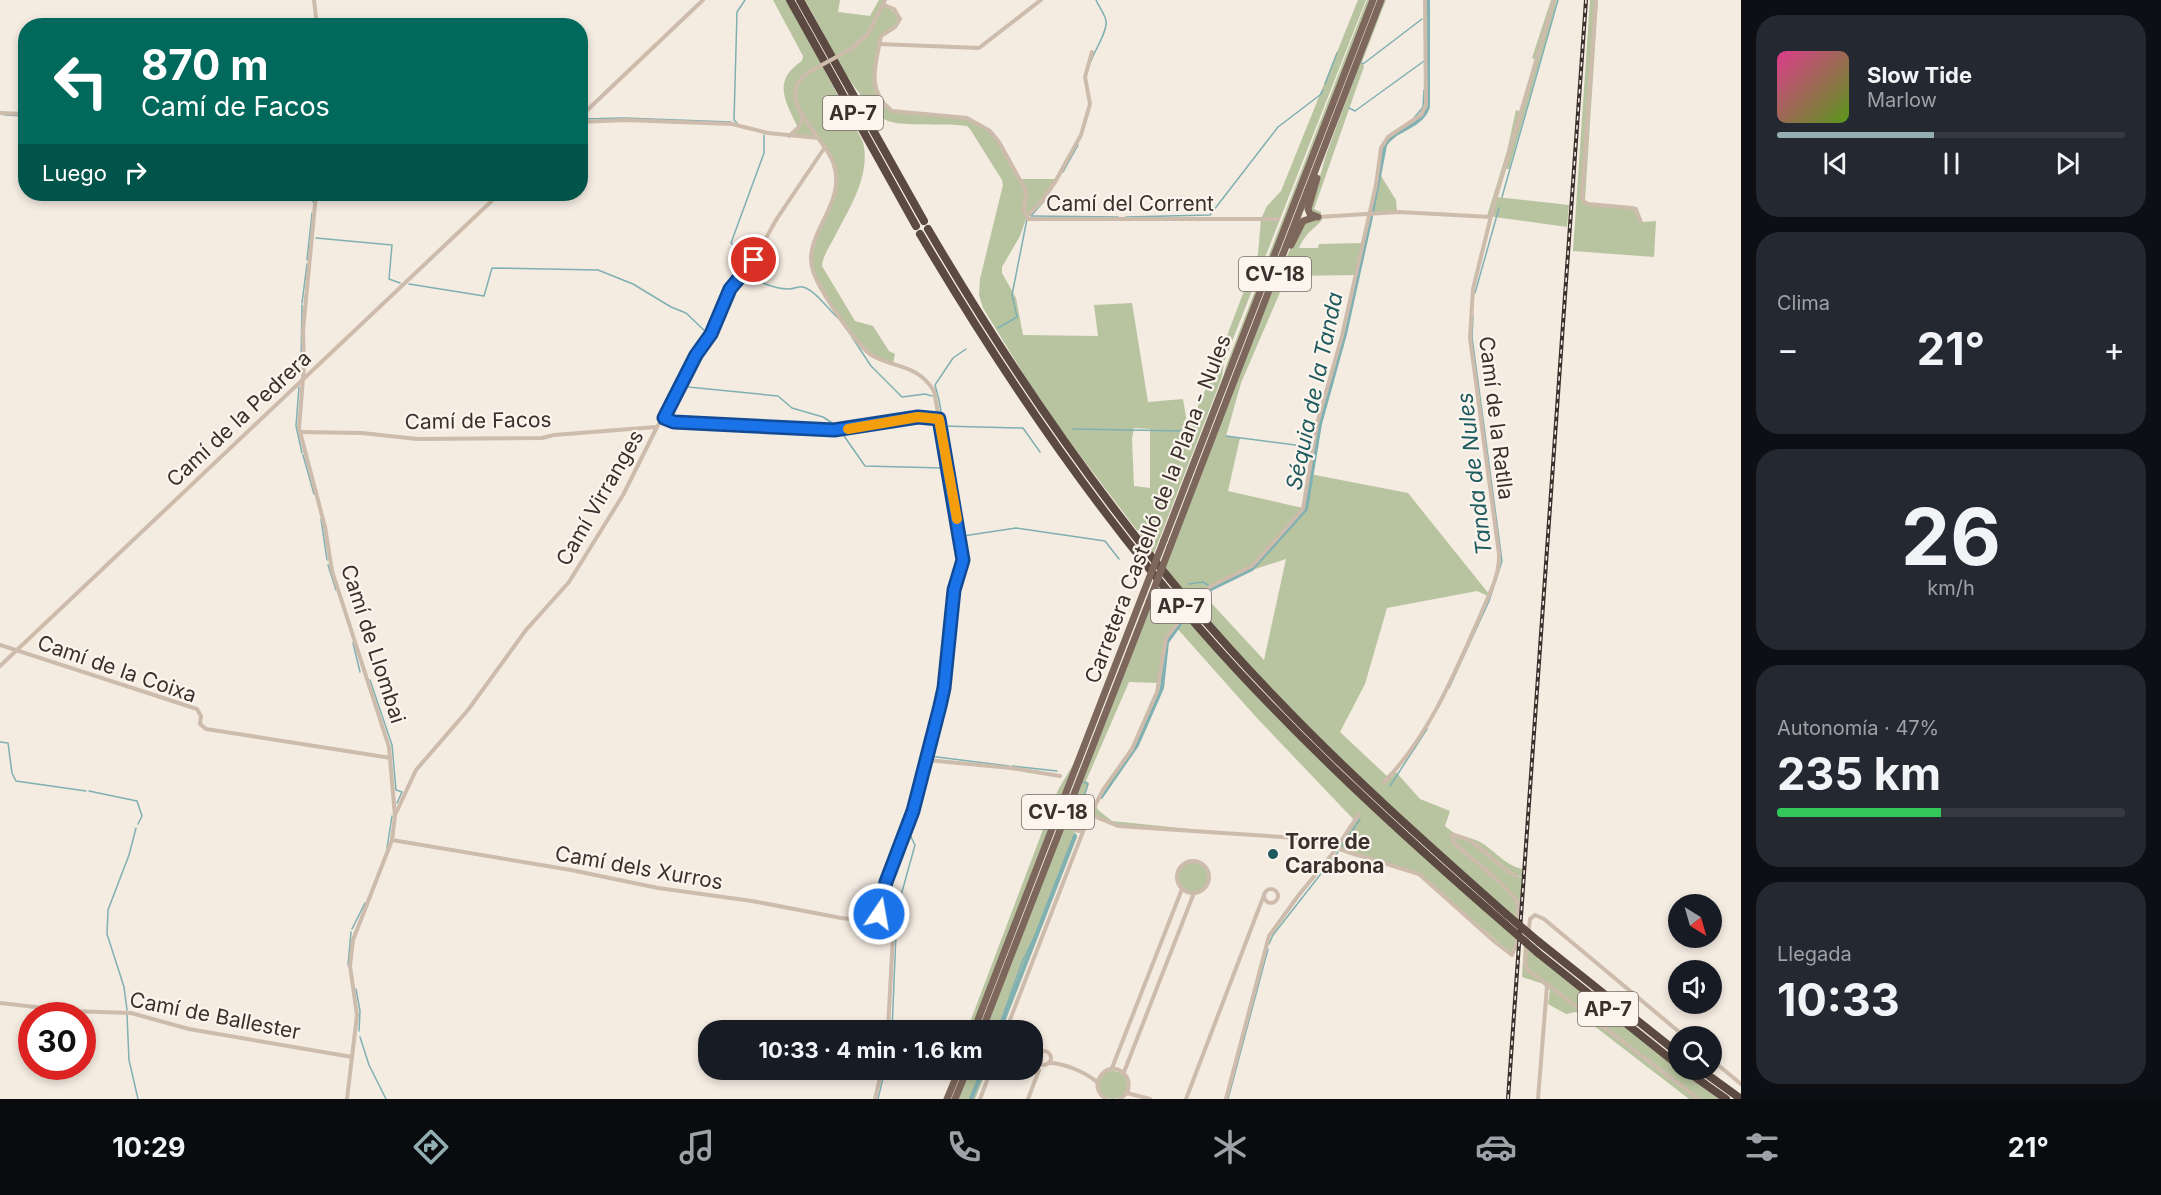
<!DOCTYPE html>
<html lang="es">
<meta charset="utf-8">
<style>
:root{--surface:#171b24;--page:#242831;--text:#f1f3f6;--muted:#9ea1a6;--line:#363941;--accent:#92aeb2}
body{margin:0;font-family:Inter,sans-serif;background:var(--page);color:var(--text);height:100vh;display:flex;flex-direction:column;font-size:22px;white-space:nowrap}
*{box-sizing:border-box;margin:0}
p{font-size:20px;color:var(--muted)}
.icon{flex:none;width:33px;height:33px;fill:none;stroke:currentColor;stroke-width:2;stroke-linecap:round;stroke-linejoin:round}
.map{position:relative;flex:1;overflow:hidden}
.side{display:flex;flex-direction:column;gap:15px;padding:15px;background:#0d0f14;width:420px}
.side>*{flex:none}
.top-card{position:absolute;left:18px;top:18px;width:570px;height:183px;border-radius:24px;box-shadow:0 3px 9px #0003;background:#00695c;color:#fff;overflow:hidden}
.needle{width:39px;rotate:143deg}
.controls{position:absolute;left:1668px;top:894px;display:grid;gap:12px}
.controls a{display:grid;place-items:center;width:54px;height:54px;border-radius:50%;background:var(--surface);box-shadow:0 3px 9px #0003;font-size:30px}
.speed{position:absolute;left:18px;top:1002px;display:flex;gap:12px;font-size:30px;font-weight:700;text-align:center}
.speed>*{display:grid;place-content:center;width:78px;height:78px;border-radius:50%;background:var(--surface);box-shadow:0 3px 9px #0003;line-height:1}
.speed .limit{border:9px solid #d22;background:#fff;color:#111}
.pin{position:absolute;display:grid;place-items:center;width:51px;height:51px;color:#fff;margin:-26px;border:3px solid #fff;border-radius:50%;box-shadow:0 2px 6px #0007}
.me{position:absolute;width:66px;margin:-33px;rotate:12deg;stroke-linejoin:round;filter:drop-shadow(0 0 4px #0008)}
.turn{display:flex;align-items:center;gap:21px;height:126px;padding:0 24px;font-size:27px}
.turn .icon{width:78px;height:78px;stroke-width:2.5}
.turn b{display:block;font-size:42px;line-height:51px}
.then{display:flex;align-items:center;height:57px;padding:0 24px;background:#0003;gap:12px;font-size:22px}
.big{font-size:45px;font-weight:700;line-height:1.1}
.side .widget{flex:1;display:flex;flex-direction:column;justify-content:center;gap:9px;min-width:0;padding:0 21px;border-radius:24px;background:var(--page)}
.side .dial{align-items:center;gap:0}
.dial b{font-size:78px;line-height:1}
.song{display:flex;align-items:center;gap:18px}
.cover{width:72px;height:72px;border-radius:9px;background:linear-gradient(135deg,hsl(330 70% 55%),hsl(90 70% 35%))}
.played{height:6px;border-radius:3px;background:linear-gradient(90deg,var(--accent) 45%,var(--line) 45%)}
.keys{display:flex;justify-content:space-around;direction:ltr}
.heat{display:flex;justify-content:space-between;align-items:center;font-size:33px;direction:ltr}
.charge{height:9px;border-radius:4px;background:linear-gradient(90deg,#34c759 47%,var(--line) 0)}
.trip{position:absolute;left:698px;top:1020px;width:345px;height:60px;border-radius:24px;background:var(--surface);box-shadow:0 3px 9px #0003;font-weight:700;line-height:60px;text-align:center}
.tabs{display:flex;height:96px;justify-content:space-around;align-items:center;background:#090b0e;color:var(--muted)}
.tabs .icon{width:42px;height:42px}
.tabs .on{color:var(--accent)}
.tabs b{font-size:27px;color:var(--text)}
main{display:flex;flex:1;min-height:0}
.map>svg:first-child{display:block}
.green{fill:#b8c4a0;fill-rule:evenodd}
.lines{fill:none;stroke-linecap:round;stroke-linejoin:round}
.stream{stroke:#7fb0b2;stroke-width:1.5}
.canal{stroke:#7fb0b2;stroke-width:4}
.street{stroke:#cdbbac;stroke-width:4}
.primary{stroke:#7d675c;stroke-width:7}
.highway{stroke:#5c4a42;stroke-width:8}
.rail-casing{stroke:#3b302b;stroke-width:4}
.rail{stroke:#fbf5ee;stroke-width:1.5;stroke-dasharray:4.5;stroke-linecap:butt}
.street-bridge{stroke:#cdbbac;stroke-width:4}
.primary-bridge{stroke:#7d675c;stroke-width:7}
.highway-bridge{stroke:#5c4a42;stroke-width:8}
.route-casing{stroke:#114b97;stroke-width:15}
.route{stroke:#1a73e8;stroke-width:10}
.slow{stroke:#f59e0b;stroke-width:10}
.poi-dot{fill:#1f5a5e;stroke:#fbf5ee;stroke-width:2}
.labels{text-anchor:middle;stroke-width:4.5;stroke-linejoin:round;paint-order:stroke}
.shield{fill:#fbf5ee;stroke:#756b66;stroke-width:1.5}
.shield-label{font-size:20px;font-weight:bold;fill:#3b302b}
.street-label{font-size:21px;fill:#3b302b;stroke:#fbf5ee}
.poi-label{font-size:21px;font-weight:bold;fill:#3b302b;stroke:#fbf5ee;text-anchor:start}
.water-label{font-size:22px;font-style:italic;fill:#1f5a5e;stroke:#fbf5ee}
</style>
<main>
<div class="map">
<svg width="1741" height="1099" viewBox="0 0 1741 1099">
<rect width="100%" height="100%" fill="#f4ebe1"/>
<g class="green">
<path d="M773,0h14l76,142c8,33 -13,65 -28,94 -5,10 -12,19 -13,30l33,55 18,5 16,25 6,3 -2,10 -9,-3 -19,-11 -33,-44 -20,-37v-20l23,-52 1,-27 -17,-32 -30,-2 9,-8c-12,-26 -27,-47 4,-67l1,-5z"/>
<path d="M805,0h35l-2,12 32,4 9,-16h5l-1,5 16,10 -1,8 -18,13 -7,47 18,28 76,7 27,17 26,44h37l-15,22 -15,15 -7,20 -18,31v6l14,25 7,37 75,1 -4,-31 38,-2 16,99 35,-3 5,30 26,-59 44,-116 3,-35 6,-13 14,-15 77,-191h8l-142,362 -2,15 -68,176 -109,-144 -62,-101 -4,-13 1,-16 23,-94 -1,-5 -32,-51 -3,-3 -10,-1c-15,-1 -57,1 -69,-4 -31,-15 -65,-91 -83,-121zM1134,428l16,1v59l-16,-2 -2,-47z"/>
<polygon points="1367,0 1371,0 1155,554 1223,377 1226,366"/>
<path d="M1383,0h3l-24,62 2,5 -3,8 -47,134 7,3v4l3,1c-9,13 -17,13 -25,31h19l1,-4 44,-1 -7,32 -69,1 -46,107 -15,53 14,2 -12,53 75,17 7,-34 98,19 81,101 -1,2 -11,-5 -90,17 -22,76 -25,48 48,45 2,1 6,-6 24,27 30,12 -5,15c12,11 19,9 33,15 16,8 26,24 44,28v8l-6,-2 6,3 -3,44c-69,-61 -139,-123 -205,-188 -52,-52 -101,-109 -150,-165l83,-217 48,-115 13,-19 18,-63zM1286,559l-22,101 -62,-67 9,-7 36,-17 5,1z"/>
<polygon points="1551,0 1557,0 1554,12 1509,169 1504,169 1496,197 1569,205 1567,227 1487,216 1507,151 1516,110 1522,112 1537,60 1532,58"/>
<polygon points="1590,0 1598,0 1585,200 1589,203 1637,207 1643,222 1656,221 1654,257 1573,251"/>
<polygon points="1378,171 1396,200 1397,212 1369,215"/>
<polygon points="1148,571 972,1030 967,1030 1058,790 1074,763"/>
<polygon points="1159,583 1254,692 1517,938 1512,954 1419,873 1338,847 1355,821 1256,717 1175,626 1165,638 1160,683 1129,682 1086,781 1089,783 1083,800 1092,810 1095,803 1098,810 1112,821 1210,831 1122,826 1089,813 1073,820 1072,828 1077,837 1002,1030 984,1030"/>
<circle cx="1193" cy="877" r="15"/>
<polygon points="1524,944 1678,1070 1719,1099 1689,1099 1576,1012 1566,1014 1548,1004 1550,990 1541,983 1522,977"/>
<polygon points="969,1070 987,1070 975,1099 958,1099"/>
<circle cx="1113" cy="1085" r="14"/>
</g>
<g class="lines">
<g class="stream">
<path d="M1091,61c4,-11 17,-31 15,-40 -1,-7 -7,-14 -10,-21"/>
<polyline points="1362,63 1363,64 1422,19"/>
<polyline points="1325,84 1337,53"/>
<polyline points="1349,108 1355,111 1424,61"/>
<polyline points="5,115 26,116"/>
<polyline points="1414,118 1423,107 1424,90"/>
<polyline points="583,119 624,118 731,122"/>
<polyline points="737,123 734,120 737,12 745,0"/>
<polyline points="1063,172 1078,145"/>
<polyline points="313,194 313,202"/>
<polyline points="1502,197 1558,0"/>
<polyline points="1031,216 1044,201"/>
<polyline points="1032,216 1118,217"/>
<polyline points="1126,217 1210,215 1278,127 1320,95 1323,90"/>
<polyline points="316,238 392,245 389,279 400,283"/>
<polyline points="307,260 312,213"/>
<polyline points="751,260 731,243 764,153 764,135"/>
<polyline points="742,270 748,264"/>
<path d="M745,274c12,7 30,15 44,15 5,0 10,-3 14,-2 12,3 26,23 35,31"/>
<polyline points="409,284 484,296 492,268 598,270 633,284 671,307 686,313 708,334"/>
<polyline points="1475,293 1499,208"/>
<polyline points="302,303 307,264"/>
<polyline points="998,328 1017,317 1012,295 1027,219"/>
<polyline points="852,337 871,366 902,397 925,394 932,396"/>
<polyline points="705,346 711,338"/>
<polyline points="701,352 687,383 688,387 778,396 792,408 823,417 840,428"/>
<polyline points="301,362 302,305"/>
<polyline points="301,368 301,373"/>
<polyline points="299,387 296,426 302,453"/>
<polyline points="942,426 1023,428 1040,452"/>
<polyline points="1073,429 1187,431"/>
<polyline points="842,433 865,466 943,468 959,537"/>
<polyline points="1226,436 1311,447"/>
<polyline points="303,455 314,494"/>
<polyline points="321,519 327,560"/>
<polyline points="963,536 1016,528 1105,541 1119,559"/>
<polyline points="964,545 939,400 935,385 953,358 966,349"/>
<polyline points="328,565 336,590"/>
<polyline points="961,574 966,560 965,549"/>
<polyline points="1189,584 1203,582 1208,585"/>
<polyline points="1154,602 1164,605"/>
<polyline points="952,626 955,601"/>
<polyline points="353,643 360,672"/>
<polyline points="370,680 392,745 396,790 402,792 397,803"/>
<polyline points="947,680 949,658"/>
<polyline points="1449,688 1489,601 1502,561 1472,337 1473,316"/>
<polyline points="940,712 944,694"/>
<polyline points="0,742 8,743 12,773 16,781 86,791"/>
<polyline points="929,756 1009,766"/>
<polyline points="1012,766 1057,771"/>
<polyline points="1083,782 1088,784 1083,801 1090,809"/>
<polyline points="1390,786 1427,729"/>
<polyline points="89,791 137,801 142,816 138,824"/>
<polyline points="914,813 928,763"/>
<polyline points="1342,846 1360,819"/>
<polyline points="387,848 392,816"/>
<polyline points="352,929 365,903"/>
<polyline points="1269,944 1273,935 1338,852"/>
<polyline points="348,965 351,932"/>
<polyline points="356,989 360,1011 359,1031"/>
<polyline points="127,1010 124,987 107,934 108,910 129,855 136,828"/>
<polyline points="127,1015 129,1060 138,1099"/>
<polyline points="892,1030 897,910 915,845 908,831 911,820"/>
<polyline points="998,1030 1022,962 1035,936 1075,834"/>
<polyline points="360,1037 369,1065 386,1099"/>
<polyline points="878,1099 885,1070"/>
<polyline points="970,1099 982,1070"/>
<polyline points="1228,1099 1268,949"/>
</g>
<g class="canal">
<path d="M1372,213l13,-68c10,-17 35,-16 43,-38v-107"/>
<polyline points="1202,597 1211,589 1252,569 1306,509 1320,424 1345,334 1371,217"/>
<polyline points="1101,797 1137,745 1162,688 1167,642 1180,624"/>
<polyline points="1001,1026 1075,836"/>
<polyline points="971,1099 983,1070"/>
</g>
<g class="street">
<polyline points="314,0 317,26"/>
<polyline points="1596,0 1582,196 1584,202 1588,204 1632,208 1636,210 1640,221"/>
<path d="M884,5l10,4 6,10 -5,8 -14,9c-5,28 -16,54 11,75l75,7 23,13 9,11 27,49 -2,20 4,8h250"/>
<polyline points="879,44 979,48 1041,0"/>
<polyline points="851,49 868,34 885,0"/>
<path d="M807,73c-34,26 16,62 26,89 16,42 -32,72 -20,109 5,17 44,76 60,85 24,13 44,8 61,35l29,157v12l-11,44 -8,84 -31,123 -27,71 -7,25 2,15 10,8 2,5 -5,95"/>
<polyline points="0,113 26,114"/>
<polyline points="580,117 703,0"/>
<polyline points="580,122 625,120 732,124 768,133 818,138"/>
<polyline points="789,136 799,127 803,117"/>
<polyline points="316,194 303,330 304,365 299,428 325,527 332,571 389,747 395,816 392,840 353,940 350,966 357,1015 347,1099"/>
<polyline points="1027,216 1042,201 1055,182 1081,135 1090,104 1085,77 1092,52"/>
<polyline points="1318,217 1399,212 1491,217"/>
<polyline points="665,418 674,422 834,431 918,417 940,419"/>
<polyline points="300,432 362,433 417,439 542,438 554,435 656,427"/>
<polyline points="1197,598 1211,586 1252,566 1303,509 1317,424 1342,336 1376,185 1381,148 1388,137 1421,115 1426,105 1425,0"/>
<polyline points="0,645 197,709 201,716 200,724 206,729 391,758"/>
<polyline points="0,666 499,194"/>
<polyline points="927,760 1011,768 1060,776"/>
<path d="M1383,783c45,-45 72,-110 97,-167 8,-20 20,-40 19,-62l-29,-216 3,-49 22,-89 59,-200"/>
<polyline points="396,813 416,770 468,710 526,630 569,582 623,495 657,427 684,384 696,355 711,334 730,289 754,260 776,220 825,147"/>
<path d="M1091,815l27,11 195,13 38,14 68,21 76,68 17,13 5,-14 1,-39 -16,-18 -48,-41 -2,-8c27,3 41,30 64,41"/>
<circle cx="1079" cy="825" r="6"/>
<polyline points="1085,825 1103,790 1132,749 1157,692 1166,638 1180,620"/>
<polyline points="392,840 571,870 658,888 752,901 841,918 881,922"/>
<circle cx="1193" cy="877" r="16"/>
<circle cx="1271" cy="896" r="7"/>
<polyline points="0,1003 71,1011 131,1013 189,1029 352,1057"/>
<polyline points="1006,1030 1084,829"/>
<polyline points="1684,1036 1544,919 1535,915 1530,919 1525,963 1528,970 1699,1099"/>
<circle cx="1044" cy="1058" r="7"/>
<polyline points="1712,1060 1741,1084"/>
<path d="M1049,1063c15,0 36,9 48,19"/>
<polyline points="1112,1068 1182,889"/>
<polyline points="1124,1072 1194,893"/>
<polyline points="1127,1093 1150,1099"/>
<polyline points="875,1099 882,1070"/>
<polyline points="980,1099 991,1070"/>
<polyline points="1028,1099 1039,1070"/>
<path d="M1106,1099c-22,-14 4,-43 19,-24 5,5 4,12 2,18l-7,6"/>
<polyline points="1186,1099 1264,895"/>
<polyline points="1226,1099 1269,936 1298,896 1333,853 1359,814"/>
<polyline points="1538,1099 1547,986"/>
</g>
<g class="primary">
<polyline points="1317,178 1308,209 1310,214 1318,217"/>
<polyline points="1291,245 1303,221 1315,217"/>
<polyline points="1164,540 1373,0"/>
<polyline points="1170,547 1381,0"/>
<polyline points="974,1030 1143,594"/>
<polyline points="982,1030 1149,602"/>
<polyline points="947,1099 959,1070"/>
<polyline points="955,1099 967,1070"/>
</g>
<g class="highway">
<polyline points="790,0 916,226"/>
<polyline points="800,0 924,221"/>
<path d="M928,229c98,167 209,325 344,465 74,78 154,149 234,220"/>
<path d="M920,234c82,139 173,273 280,395 94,107 199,203 306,296"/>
<polyline points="1539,942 1678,1053"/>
<polyline points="1538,953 1678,1065"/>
<polyline points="1685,1070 1726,1099"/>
<polyline points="1701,1070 1741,1099"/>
</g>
<g class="rail-casing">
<polyline id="rail" points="1508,1099 1586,0"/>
</g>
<use href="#rail" class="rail"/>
<polyline class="street-bridge" points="807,73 851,49"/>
<g class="primary-bridge">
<polyline points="1143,594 1164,540"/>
<polyline points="1149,602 1170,547"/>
</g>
<g class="highway-bridge">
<polyline points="1506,914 1539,942"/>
<polyline points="1506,925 1538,953"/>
</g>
</g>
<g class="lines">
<g class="route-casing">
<polyline id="route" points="754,260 730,289 711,334 696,355 664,418 674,422 834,430 918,417 939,419 963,560 954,590 944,688 940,706 913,811 886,882 879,914"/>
</g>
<use href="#route" class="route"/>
<polyline class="slow" points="848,429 918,417 939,419 957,519"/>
</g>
<circle class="poi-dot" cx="1273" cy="854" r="6"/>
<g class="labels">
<g class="shield">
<rect x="823" y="96" width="60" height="34" rx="4.5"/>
<rect x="1239" y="257" width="72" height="34" rx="4.5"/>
<rect x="1151" y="589" width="60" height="34" rx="4.5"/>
<rect x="1022" y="795" width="72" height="34" rx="4.5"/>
<rect x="1578" y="992" width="60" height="34" rx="4.5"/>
</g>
<g class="shield-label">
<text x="853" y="120">AP-7</text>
<text x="1275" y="281">CV-18</text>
<text x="1181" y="613">AP-7</text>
<text x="1058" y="819">CV-18</text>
<text x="1608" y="1016">AP-7</text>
</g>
<g class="street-label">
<text x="1130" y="211">Camí del Corrent</text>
<text transform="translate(1496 418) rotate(83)" y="7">Camí de la Ratlla</text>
<text transform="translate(239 419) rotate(-43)" y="7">Camí de la Pedrera</text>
<text transform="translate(478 421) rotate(-1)" y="7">Camí de Facos</text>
<text transform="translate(600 498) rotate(-60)" y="7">Camí Virranges</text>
<text transform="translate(1158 509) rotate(-69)" y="7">Carretera Castelló de la Plana - Nules</text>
<text transform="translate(373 644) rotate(72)" y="7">Camí de Llombai</text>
<text transform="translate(117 669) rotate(19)" y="7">Camí de la Coixa</text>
<text transform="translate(639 868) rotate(10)" y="7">Camí dels Xurros</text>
<text transform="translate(215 1016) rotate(11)" y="7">Camí de Ballester</text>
</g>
<g class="poi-label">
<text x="1285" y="849">Torre de<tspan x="1285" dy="24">Carabona</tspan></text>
</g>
<g class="water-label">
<text transform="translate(1314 391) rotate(-78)" y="8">Séquia de la Tanda</text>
<text transform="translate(1474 474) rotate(-97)" y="8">Tanda de Nules</text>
</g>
</g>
</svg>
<div class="controls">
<a><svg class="needle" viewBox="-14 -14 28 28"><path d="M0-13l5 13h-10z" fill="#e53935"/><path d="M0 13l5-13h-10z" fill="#9ea1a6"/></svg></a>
<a><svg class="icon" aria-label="sound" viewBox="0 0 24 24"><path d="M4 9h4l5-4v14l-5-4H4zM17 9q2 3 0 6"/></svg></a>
<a><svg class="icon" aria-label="search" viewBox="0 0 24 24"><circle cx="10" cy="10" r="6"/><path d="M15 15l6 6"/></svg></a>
</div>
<div class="speed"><div class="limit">30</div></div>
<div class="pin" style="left:754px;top:260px;background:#d93025"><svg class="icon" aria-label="arrive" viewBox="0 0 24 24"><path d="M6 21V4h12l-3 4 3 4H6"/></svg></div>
<svg class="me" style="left:879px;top:914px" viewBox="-20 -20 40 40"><circle r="17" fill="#1a73e8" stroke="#fff" stroke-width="3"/><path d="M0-11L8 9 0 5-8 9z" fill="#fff"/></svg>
<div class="trip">10:33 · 4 min · 1.6 km</div>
<div class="top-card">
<div class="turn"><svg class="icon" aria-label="left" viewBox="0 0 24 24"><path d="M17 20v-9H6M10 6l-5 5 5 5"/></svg><div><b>870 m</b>Camí de Facos</div></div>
<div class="then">Luego<svg class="icon" aria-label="right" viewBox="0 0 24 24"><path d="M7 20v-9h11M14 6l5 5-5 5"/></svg></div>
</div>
</div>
<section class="side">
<div class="widget">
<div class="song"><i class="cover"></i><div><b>Slow Tide</b><p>Marlow</p></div></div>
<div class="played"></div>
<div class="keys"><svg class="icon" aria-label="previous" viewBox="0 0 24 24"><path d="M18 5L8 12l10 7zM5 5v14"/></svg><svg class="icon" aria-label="pause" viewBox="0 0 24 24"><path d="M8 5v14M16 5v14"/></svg><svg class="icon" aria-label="next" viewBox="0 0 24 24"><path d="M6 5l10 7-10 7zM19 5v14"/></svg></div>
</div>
<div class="widget"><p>Clima</p>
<div class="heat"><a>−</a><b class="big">21°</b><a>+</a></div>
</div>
<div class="widget dial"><b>26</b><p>km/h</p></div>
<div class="widget"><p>Autonomía · 47%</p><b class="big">235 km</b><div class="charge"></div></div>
<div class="widget"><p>Llegada</p><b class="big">10:33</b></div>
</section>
</main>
<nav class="tabs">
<b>10:29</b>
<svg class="icon on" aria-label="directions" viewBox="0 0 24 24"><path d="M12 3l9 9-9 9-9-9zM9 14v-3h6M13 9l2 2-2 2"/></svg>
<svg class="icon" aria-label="music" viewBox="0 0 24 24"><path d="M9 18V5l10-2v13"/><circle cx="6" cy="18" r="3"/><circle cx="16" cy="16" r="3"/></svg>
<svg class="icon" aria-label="phone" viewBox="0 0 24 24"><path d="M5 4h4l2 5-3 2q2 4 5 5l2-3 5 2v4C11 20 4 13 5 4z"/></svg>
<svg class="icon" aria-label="climate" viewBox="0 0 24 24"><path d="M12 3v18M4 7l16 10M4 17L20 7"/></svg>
<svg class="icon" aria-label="car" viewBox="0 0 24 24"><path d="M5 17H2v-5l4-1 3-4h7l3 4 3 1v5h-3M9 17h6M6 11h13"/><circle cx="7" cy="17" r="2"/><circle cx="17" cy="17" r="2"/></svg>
<svg class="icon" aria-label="filters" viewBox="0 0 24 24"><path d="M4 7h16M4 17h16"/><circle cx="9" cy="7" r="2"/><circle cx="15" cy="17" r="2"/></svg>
<b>21°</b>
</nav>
